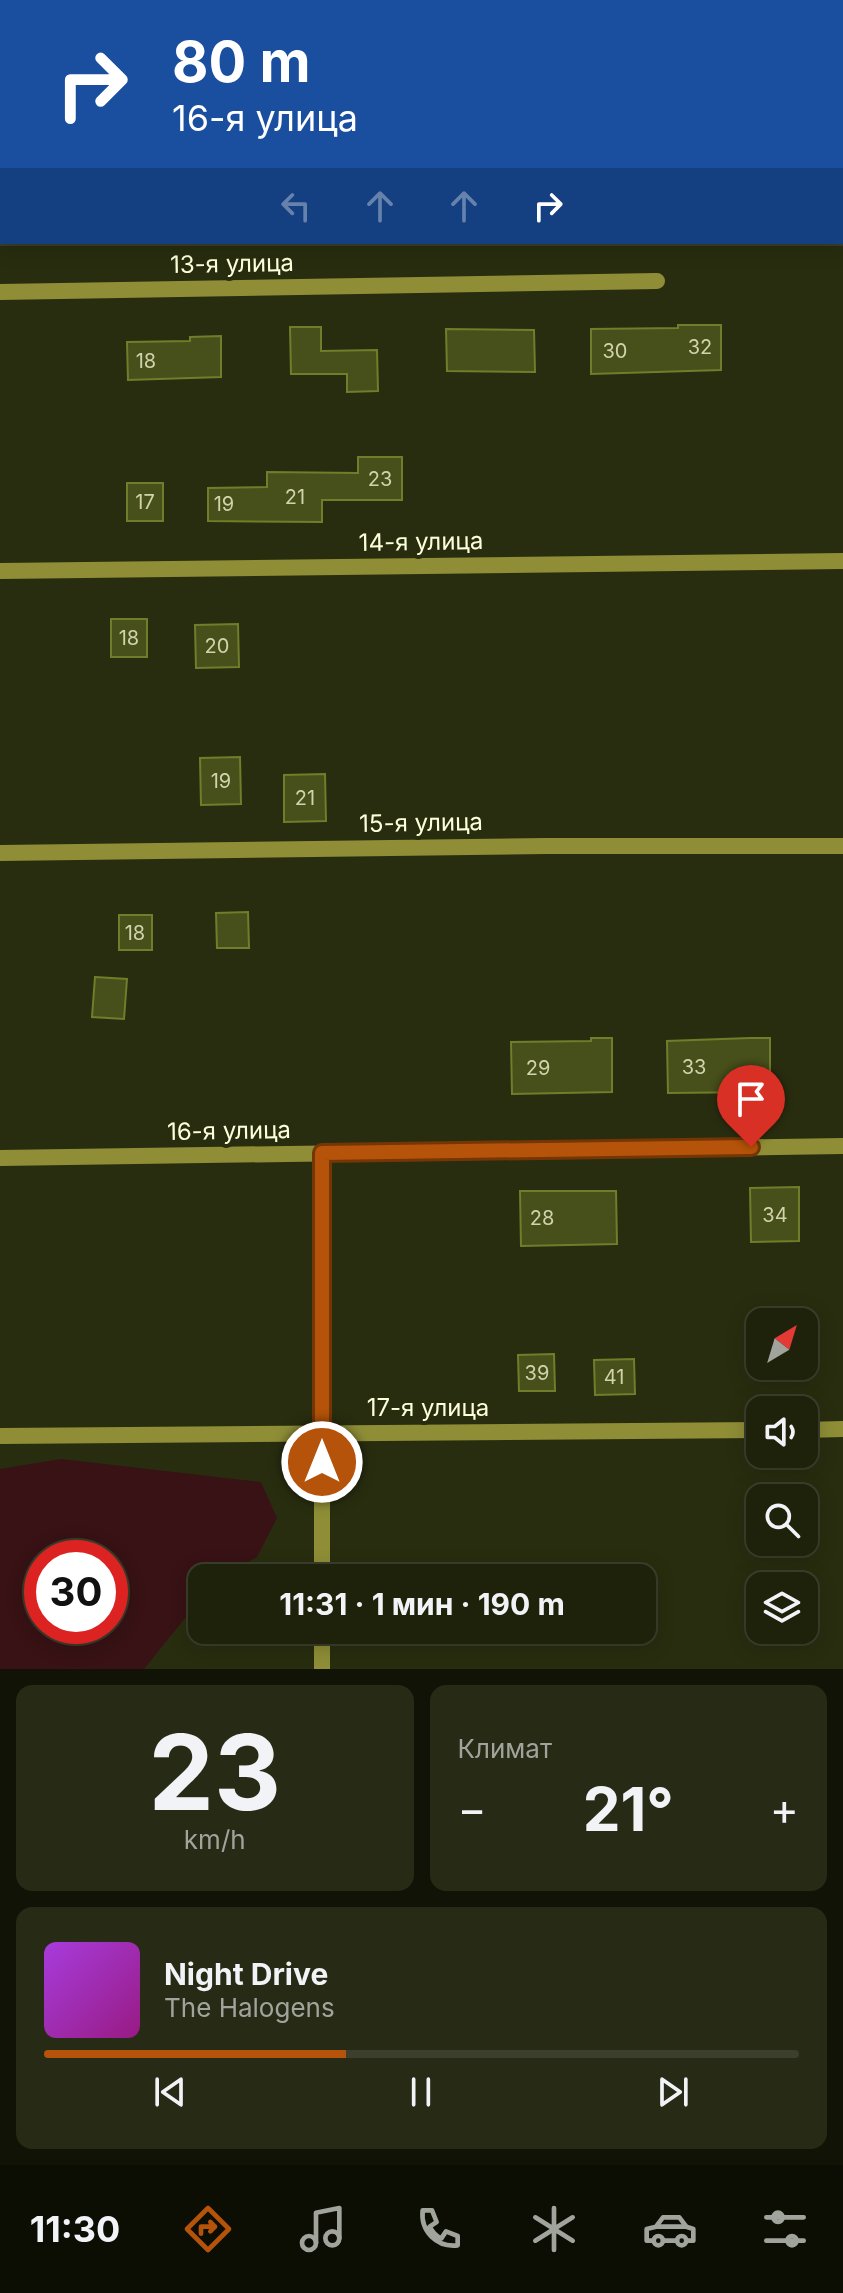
<!DOCTYPE html>
<html lang="ru">
<meta charset="utf-8">
<style>
:root{--surface:#1f220b;--page:#272a14;--text:#f1f3f6;--muted:#a1a49d;--line:#3c3f2c;--accent:#b45309}
body{margin:0;font-family:Inter,sans-serif;background:var(--page);color:var(--text);height:100vh;display:flex;flex-direction:column;font-size:30px;white-space:nowrap}
*{box-sizing:border-box;margin:0}
p{font-size:26px;color:var(--muted)}
.icon{flex:none;width:44px;height:44px;fill:none;stroke:currentColor;stroke-width:2;stroke-linecap:round;stroke-linejoin:round}
.map{position:relative;height:1669px;overflow:hidden}
.side{display:flex;flex-direction:column;gap:16px;padding:16px;background:#111306;flex:1}
.side>*{flex:none}
.banner{position:absolute;left:0px;top:0px;width:844px;height:244px;box-shadow:0 4px 20px #0003,0 0 0 2px var(--line);background:#1a4fa0;color:#fff;overflow:hidden}
.needle{width:52px;rotate:38deg}
.controls{position:absolute;left:746px;top:1308px;display:grid;gap:16px}
.controls a{display:grid;place-items:center;width:72px;height:72px;border-radius:16px;background:var(--surface);box-shadow:0 4px 20px #0003,0 0 0 2px var(--line);font-size:40px}
.speed{position:absolute;left:24px;top:1540px;display:flex;gap:16px;font-size:40px;font-weight:700;text-align:center}
.speed>*{display:grid;place-content:center;width:104px;height:104px;border-radius:50%;background:var(--surface);box-shadow:0 4px 20px #0003,0 0 0 2px var(--line);line-height:1}
.speed .limit{border:12px solid #d22;background:#fff;color:#111}
.pin{position:absolute;display:grid;place-items:center;width:68px;height:68px;color:#fff;margin:-82px -34px;border-radius:50% 50% 50% 0;rotate:-45deg;box-shadow:0 0 8px #0007}
.pin .icon{rotate:45deg}
.me{position:absolute;width:88px;margin:-44px;rotate:0deg;stroke-linejoin:round;filter:drop-shadow(0 0 6px #0008)}
.turn{display:flex;align-items:center;gap:28px;height:168px;padding:0 40px;font-size:36px}
.turn .icon{width:104px;height:104px;stroke-width:2.5}
.turn b{display:block;font-size:56px;line-height:68px}
.lanes{display:flex;align-items:center;height:76px;padding:0 40px;background:#0003;justify-content:center;gap:40px;direction:ltr}
.lanes .off{opacity:.35}
.big{font-size:60px;font-weight:700;line-height:1.1}
.side .widget{flex:1;display:flex;flex-direction:column;justify-content:center;gap:12px;min-width:0;padding:0 28px;border-radius:16px;background:var(--page)}
.side .dial{align-items:center;gap:0}
.dial b{font-size:104px;line-height:1}
.song{display:flex;align-items:center;gap:24px}
.cover{width:96px;height:96px;border-radius:12px;background:linear-gradient(135deg,hsl(280 70% 55%),hsl(310 70% 35%))}
.played{height:8px;border-radius:4px;background:linear-gradient(90deg,var(--accent) 40%,var(--line) 40%)}
.keys{display:flex;justify-content:space-around;direction:ltr}
.heat{display:flex;justify-content:space-between;align-items:center;font-size:44px;direction:ltr}
.side .tiles{flex:1;display:grid;gap:16px;grid-template-columns:1fr 1fr}
.widget:last-child{grid-column:span 2}
.trip{position:absolute;left:188px;top:1564px;width:468px;height:80px;border-radius:16px;background:var(--surface);box-shadow:0 4px 20px #0003,0 0 0 2px var(--line);font-weight:700;line-height:80px;text-align:center}
.dock{display:flex;height:128px;justify-content:space-around;align-items:center;background:#0c0e04;color:var(--muted)}
.dock .icon{width:56px;height:56px}
.dock .current{color:var(--accent)}
.dock b{font-size:36px;color:var(--text)}
.map>svg:first-child{display:block}
.green{fill:#381215;fill-rule:evenodd}
.building{fill:#474f1a;stroke:#717d2a;stroke-width:2}
.lines{fill:none;stroke-linecap:round;stroke-linejoin:round}
.minor{stroke:#8f8e37;stroke-width:16}
.route-casing{stroke:#753606;stroke-width:20}
.route{stroke:#b45309;stroke-width:14}
.labels{text-anchor:middle;stroke-width:8;stroke-linejoin:round;paint-order:stroke}
.number-label{font-size:20px;fill:#d0d3ab}
.street-label{font-size:24px;fill:#fdffdb;stroke:#292d0f}
</style>
<div class="map">
<svg width="843" height="1669" viewBox="0 0 843 1669">
<rect width="100%" height="100%" fill="#292d0f"/>
<path class="green" d="M61,1459l200,23 16,36 -20,39 -38,21h-17v19l-58,72h-144v-200zM42,1558h68v68h-68z"/>
<g class="building">
<polygon points="678,325 721,325 721,370 591,374 591,329 678,328"/>
<polygon points="290,327 321,327 321,351 377,350 378,391 347,392 347,374 291,374"/>
<polygon points="446,329 534,330 535,372 447,371"/>
<polygon points="221,336 221,377 128,380 127,342 190,341 190,337"/>
<polygon points="358,457 402,457 402,500 322,500 322,522 208,521 208,488 267,487 267,472 358,473"/>
<rect x="127" y="483" width="36" height="38"/>
<rect x="111" y="619" width="36" height="38"/>
<polygon points="238,624 239,667 196,668 195,625"/>
<polygon points="240,757 241,804 201,805 200,758"/>
<polygon points="325,774 326,821 284,822 284,775"/>
<polygon points="248,912 249,948 217,948 216,913"/>
<rect x="119" y="915" width="33" height="35"/>
<polygon points="95,977 127,979 124,1019 92,1017"/>
<polygon points="591,1038 612,1038 612,1092 512,1094 511,1042 591,1041"/>
<polygon points="750,1038 770,1038 770,1092 668,1093 667,1041"/>
<polygon points="799,1187 799,1241 751,1242 750,1188"/>
<polygon points="520,1191 616,1191 617,1244 521,1246"/>
<polygon points="554,1354 555,1391 519,1391 518,1355"/>
<polygon points="634,1359 635,1394 595,1395 594,1360"/>
</g>
<g class="lines">
<g class="minor">
<polyline points="183,2 470,0"/>
<polyline points="0,3 2,3"/>
<polyline points="0,292 657,281"/>
<polyline points="0,571 843,561"/>
<polyline points="0,853 546,846 843,846"/>
<polyline points="0,1158 843,1146"/>
<polyline points="804,1430 843,1429"/>
<polyline points="0,1436 760,1430"/>
<polyline points="322,1578 322,1153"/>
<polyline points="322,1669 322,1630"/>
</g>
</g>
<g class="lines">
<g class="route-casing">
<polyline id="route" points="322,1462 322,1153 751,1147"/>
</g>
<use href="#route" class="route"/>
</g>
<g class="labels">
<g class="number-label">
<text x="700" y="354">32</text>
<text x="615" y="358">30</text>
<text x="146" y="368">18</text>
<text x="380" y="486">23</text>
<text x="295" y="504">21</text>
<text x="145" y="509">17</text>
<text x="224" y="511">19</text>
<text x="129" y="645">18</text>
<text x="217" y="653">20</text>
<text x="221" y="788">19</text>
<text x="305" y="805">21</text>
<text x="135" y="940">18</text>
<text x="694" y="1074">33</text>
<text x="538" y="1075">29</text>
<text x="775" y="1222">34</text>
<text x="542" y="1225">28</text>
<text x="537" y="1380">39</text>
<text x="614" y="1384">41</text>
</g>
<g class="street-label">
<text transform="translate(232 264) rotate(-1)" y="8">13-я улица</text>
<text transform="translate(421 542) rotate(-1)" y="8">14-я улица</text>
<text transform="translate(421 823) rotate(-1)" y="8">15-я улица</text>
<text transform="translate(229 1131) rotate(-1)" y="8">16-я улица</text>
<text x="428" y="1416">17-я улица</text>
</g>
</g>
</svg>
<div class="controls">
<a><svg class="needle" viewBox="-14 -14 28 28"><path d="M0-13l5 13h-10z" fill="#e53935"/><path d="M0 13l5-13h-10z" fill="#a1a49d"/></svg></a>
<a><svg class="icon" aria-label="sound" viewBox="0 0 24 24"><path d="M4 9h4l5-4v14l-5-4H4zM17 9q2 3 0 6"/></svg></a>
<a><svg class="icon" aria-label="search" viewBox="0 0 24 24"><circle cx="10" cy="10" r="6"/><path d="M15 15l6 6"/></svg></a>
<a><svg class="icon" aria-label="layers" viewBox="0 0 24 24"><path d="M12 4l9 5-9 5-9-5zM3 14l9 5 9-5"/></svg></a>
</div>
<div class="speed"><div class="limit">30</div></div>
<div class="pin" style="left:751px;top:1147px;background:#d93025"><svg class="icon" aria-label="arrive" viewBox="0 0 24 24"><path d="M6 21V4h12l-3 4 3 4H6"/></svg></div>
<svg class="me" style="left:322px;top:1462px" viewBox="-20 -20 40 40"><circle r="17" fill="#b45309" stroke="#fff" stroke-width="3"/><path d="M0-11L8 9 0 5-8 9z" fill="#fff"/></svg>
<div class="trip">11:31 · 1 мин · 190 m</div>
<div class="banner">
<div class="turn"><svg class="icon" aria-label="right" viewBox="0 0 24 24"><path d="M7 20v-9h11M14 6l5 5-5 5"/></svg><div><b>80 m</b>16-я улица</div></div>
<div class="lanes"><svg class="icon off" aria-label="left" viewBox="0 0 24 24"><path d="M17 20v-9H6M10 6l-5 5 5 5"/></svg><svg class="icon off" aria-label="ahead" viewBox="0 0 24 24"><path d="M12 20V5M6 11l6-6 6 6"/></svg><svg class="icon off" aria-label="ahead" viewBox="0 0 24 24"><path d="M12 20V5M6 11l6-6 6 6"/></svg><svg class="icon" aria-label="right" viewBox="0 0 24 24"><path d="M7 20v-9h11M14 6l5 5-5 5"/></svg></div>
</div>
</div>
<section class="side">
<div class="tiles">
<div class="widget dial"><b>23</b><p>km/h</p></div>
<div class="widget"><p>Климат</p>
<div class="heat"><a>−</a><b class="big">21°</b><a>+</a></div>
</div>
<div class="widget">
<div class="song"><i class="cover"></i><div><b>Night Drive</b><p>The Halogens</p></div></div>
<div class="played"></div>
<div class="keys"><svg class="icon" aria-label="previous" viewBox="0 0 24 24"><path d="M18 5L8 12l10 7zM5 5v14"/></svg><svg class="icon" aria-label="pause" viewBox="0 0 24 24"><path d="M8 5v14M16 5v14"/></svg><svg class="icon" aria-label="next" viewBox="0 0 24 24"><path d="M6 5l10 7-10 7zM19 5v14"/></svg></div>
</div>
</div>
</section>
<nav class="dock">
<b>11:30</b>
<svg class="icon current" aria-label="directions" viewBox="0 0 24 24"><path d="M12 3l9 9-9 9-9-9zM9 14v-3h6M13 9l2 2-2 2"/></svg>
<svg class="icon" aria-label="music" viewBox="0 0 24 24"><path d="M9 18V5l10-2v13"/><circle cx="6" cy="18" r="3"/><circle cx="16" cy="16" r="3"/></svg>
<svg class="icon" aria-label="phone" viewBox="0 0 24 24"><path d="M5 4h4l2 5-3 2q2 4 5 5l2-3 5 2v4C11 20 4 13 5 4z"/></svg>
<svg class="icon" aria-label="climate" viewBox="0 0 24 24"><path d="M12 3v18M4 7l16 10M4 17L20 7"/></svg>
<svg class="icon" aria-label="car" viewBox="0 0 24 24"><path d="M5 17H2v-5l4-1 3-4h7l3 4 3 1v5h-3M9 17h6M6 11h13"/><circle cx="7" cy="17" r="2"/><circle cx="17" cy="17" r="2"/></svg>
<svg class="icon" aria-label="filters" viewBox="0 0 24 24"><path d="M4 7h16M4 17h16"/><circle cx="9" cy="7" r="2"/><circle cx="15" cy="17" r="2"/></svg>
</nav>
